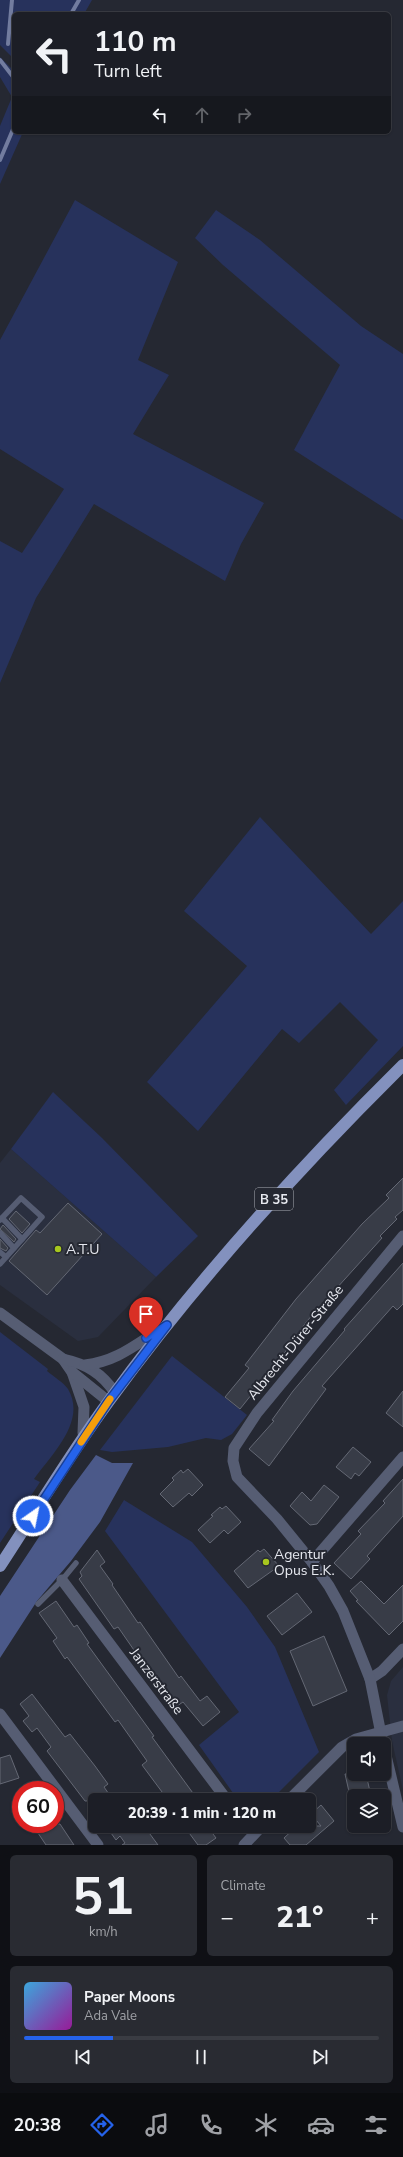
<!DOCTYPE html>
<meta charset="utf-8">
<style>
:root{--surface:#1c1e26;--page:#292b32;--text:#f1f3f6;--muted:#a0a2a7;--line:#3a3c43;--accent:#2563eb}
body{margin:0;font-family:"Nunito Sans",sans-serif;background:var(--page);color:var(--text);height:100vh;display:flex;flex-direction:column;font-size:15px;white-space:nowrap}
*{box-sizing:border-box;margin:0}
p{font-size:13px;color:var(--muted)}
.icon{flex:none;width:22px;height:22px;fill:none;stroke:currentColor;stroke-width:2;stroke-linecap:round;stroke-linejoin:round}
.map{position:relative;height:1845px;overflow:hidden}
.sheet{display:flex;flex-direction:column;gap:10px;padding:10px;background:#0f1015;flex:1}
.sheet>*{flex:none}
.hud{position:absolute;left:12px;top:12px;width:379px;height:122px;border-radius:6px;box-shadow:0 1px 3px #0004,0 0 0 1px var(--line);background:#1c1e26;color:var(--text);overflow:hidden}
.tools{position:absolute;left:347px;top:1737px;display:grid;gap:8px}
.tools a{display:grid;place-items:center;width:44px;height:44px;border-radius:6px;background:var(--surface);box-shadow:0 1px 3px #0004,0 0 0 1px var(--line);font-size:20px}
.speed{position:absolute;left:12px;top:1781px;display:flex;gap:8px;font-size:20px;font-weight:700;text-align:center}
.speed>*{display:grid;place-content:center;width:52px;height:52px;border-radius:50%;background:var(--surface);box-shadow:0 1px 3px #0004,0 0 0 1px var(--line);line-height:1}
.speed .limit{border:6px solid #d22;background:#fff;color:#111}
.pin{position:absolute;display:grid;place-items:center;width:34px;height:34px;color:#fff;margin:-41px -17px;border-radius:50% 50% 50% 0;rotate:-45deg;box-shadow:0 0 4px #0007}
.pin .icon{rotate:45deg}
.me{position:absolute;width:44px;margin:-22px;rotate:33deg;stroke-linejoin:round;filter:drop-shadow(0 0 3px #0008)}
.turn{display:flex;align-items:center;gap:14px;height:84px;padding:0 16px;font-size:18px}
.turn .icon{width:52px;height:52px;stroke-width:2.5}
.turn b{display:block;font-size:28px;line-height:34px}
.lanes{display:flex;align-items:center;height:38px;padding:0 16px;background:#0003;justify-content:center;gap:20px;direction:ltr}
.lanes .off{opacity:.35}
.big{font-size:30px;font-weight:800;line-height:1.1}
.sheet .widget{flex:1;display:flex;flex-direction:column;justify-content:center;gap:6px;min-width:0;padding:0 14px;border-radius:6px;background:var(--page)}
.sheet .dial{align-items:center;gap:0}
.dial b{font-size:52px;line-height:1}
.song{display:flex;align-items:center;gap:12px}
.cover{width:48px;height:48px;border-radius:6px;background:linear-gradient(135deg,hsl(200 70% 55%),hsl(300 70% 35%))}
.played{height:4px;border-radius:2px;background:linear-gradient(90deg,var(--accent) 25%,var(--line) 25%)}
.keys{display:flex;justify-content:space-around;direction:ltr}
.heat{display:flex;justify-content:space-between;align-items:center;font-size:22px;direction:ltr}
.sheet .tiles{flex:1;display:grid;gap:10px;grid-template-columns:1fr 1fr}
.widget:last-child{grid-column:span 2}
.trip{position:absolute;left:88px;top:1793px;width:228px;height:40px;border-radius:6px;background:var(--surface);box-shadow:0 1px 3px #0004,0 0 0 1px var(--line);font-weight:800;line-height:40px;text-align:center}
.tab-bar{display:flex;height:64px;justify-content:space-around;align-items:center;background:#0b0c0f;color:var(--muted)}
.tab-bar .icon{width:28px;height:28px}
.tab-bar .selected{color:var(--accent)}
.tab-bar b{font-size:18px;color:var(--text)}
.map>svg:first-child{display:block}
.built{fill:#2a2f3f}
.green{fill:#27325c}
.forest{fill:#4b5989}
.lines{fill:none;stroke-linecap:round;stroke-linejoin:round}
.stream{stroke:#727c9f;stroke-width:4}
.building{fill:#383c47;stroke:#646874}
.lane{stroke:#565d73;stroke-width:5.5}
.street{stroke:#565d73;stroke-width:11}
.primary{stroke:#8391be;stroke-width:12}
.route-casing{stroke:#184099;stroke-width:10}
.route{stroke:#2563eb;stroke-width:7}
.slow{stroke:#f59e0b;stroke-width:7}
.poi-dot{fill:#a7c71e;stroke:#252832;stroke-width:1.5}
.labels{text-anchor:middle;stroke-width:4;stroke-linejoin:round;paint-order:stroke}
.shield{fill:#252832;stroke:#acaeb6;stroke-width:1}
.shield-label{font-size:13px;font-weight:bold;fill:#e6e8ef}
.poi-label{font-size:14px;fill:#e6e8ef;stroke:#252832;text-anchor:start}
.street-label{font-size:14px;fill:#e6e8ef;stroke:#252832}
</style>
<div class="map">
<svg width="403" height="1845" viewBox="0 0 403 1845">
<rect width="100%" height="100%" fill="#252832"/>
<g class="built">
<polygon points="11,1149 156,1277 98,1337 78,1341 0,1285 0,1163"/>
<polygon points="403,1667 403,1790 392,1741 387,1695 391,1681"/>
</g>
<g class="green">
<polygon points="0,0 92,0 84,14 14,14 14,59 0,45"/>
<polygon points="0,57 14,71 14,132 23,132 0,184 0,126 12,97 0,77"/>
<polygon points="75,200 178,262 138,360 169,375 133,434 264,503 241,544 225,581 94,504 36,598 0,683 0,541 22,553 64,489 0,449 0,340"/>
<polygon points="216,210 260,240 361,326 403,354 403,520 294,450 340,365 223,265 195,238"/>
<polygon points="260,817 371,934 403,901 403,1046 346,1105 334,1090 378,1040 340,1002 299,1043 282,1029 198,1131 147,1082 247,966 184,911"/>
<polygon points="53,1092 102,1138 198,1236 156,1277 11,1149"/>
<path d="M0,1332l48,37 -1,2c7,6 16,11 21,18 19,32 -16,65 -34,90l6,3 -40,61z"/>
<polygon points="172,1356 247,1415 232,1434 221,1440 206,1438 168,1447 112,1452 100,1450"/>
<polygon points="124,1500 192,1542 247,1607 275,1647 319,1752 271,1800 238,1800 199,1745 239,1712 105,1531"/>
</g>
<polygon class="forest" points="96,1455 112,1463 133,1463 100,1522 71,1561 37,1601 0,1658 0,1596 70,1490"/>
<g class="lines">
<g class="stream">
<polyline points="71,14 79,0"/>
<polyline points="8,44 12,0"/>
<polyline points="0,60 14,78"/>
<polyline points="0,160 14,127"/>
</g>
</g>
<g class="building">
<polygon points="403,1178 403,1210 395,1217 397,1219 380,1236 382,1238 307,1321 283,1355 240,1409 225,1397 249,1368 245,1365 296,1299 362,1224 389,1198 386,1195"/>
<polygon points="68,1203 102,1234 47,1295 9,1261 36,1230 40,1233"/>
<polygon points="16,1211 30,1224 22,1233 9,1219"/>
<polygon points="3,1225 16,1239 14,1242 0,1229"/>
<polygon points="0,1239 8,1248 6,1251 0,1248"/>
<polygon points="403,1263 403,1304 397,1310 393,1306 322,1386 326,1389 269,1466 249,1449 274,1421 272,1420 293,1391 345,1330 344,1329"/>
<polygon points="403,1391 403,1427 386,1413"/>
<polygon points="353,1447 371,1462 359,1476 355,1473 351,1479 336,1467"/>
<polygon points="188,1469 203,1485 192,1496 189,1493 173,1507 160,1494 174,1480 172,1478 181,1470 183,1473"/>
<polygon points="403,1479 403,1516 367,1556 370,1559 351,1579 334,1563 361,1534 358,1531 385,1503 383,1501"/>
<polygon points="324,1485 339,1497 317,1524 310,1525 290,1506 302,1492 311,1501"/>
<polygon points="226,1506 241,1522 228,1534 224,1530 210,1543 198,1530 213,1516 211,1515 220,1507 222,1509"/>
<polygon points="264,1549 279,1566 248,1588 234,1571 258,1550 260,1552"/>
<polygon points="97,1550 105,1562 100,1566 113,1584 112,1585 138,1623 140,1622 179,1678 181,1676 200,1701 207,1696 220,1712 203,1726 183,1702 177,1706 158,1681 156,1682 118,1627 114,1629 79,1579 82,1576 80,1572"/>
<polygon points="361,1581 384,1604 403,1585 403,1621 389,1635 356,1601 358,1600 350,1591"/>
<polygon points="297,1593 312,1612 282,1635 267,1616"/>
<polygon points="56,1601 74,1627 77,1625 89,1643 87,1644 154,1736 152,1737 198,1800 168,1800 142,1765 147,1761 118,1720 115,1722 67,1657 65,1659 53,1641 57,1638 39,1613"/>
<polygon points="324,1636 347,1691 313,1706 290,1651"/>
<polygon points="32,1694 65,1737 70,1734 95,1766 108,1784 104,1787 113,1800 85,1801 47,1751 51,1747 37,1728 32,1732 23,1721 29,1716 20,1704"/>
<polygon points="10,1755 19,1778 0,1784 0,1758"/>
<polygon points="345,1774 366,1774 371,1796 350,1796"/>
<polygon points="321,1805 334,1821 306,1845 290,1845 284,1838 297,1826 321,1826 311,1814"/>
<polygon points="32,1824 60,1824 74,1845 46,1845"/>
<polygon points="106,1826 135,1826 133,1827 137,1833 141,1830 143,1832 147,1830 158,1845 122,1845 125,1843 120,1836 116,1840"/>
<polygon points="184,1826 207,1826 216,1838 206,1845 198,1845"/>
</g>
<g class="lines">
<g class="lane">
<polyline points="2,1218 22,1239"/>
<polyline points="0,1220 21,1198 42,1217 0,1264"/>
<polyline points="0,1233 14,1248"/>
<polyline points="0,1252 6,1257"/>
<polyline points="38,1604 62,1580 76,1563"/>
</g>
<g class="street">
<polyline points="0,1313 63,1359 72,1372 84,1407 83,1433"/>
<path d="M63,1359c23,5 39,14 52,34"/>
<path d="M85,1365c33,-4 51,-21 79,-38"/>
<polyline points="72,1372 108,1401"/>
<polyline points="312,1562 403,1457"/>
<polyline points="62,1580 227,1800"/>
<polyline points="370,1679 382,1671 403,1649"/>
<polyline points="0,1714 98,1845"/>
<polyline points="383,1744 370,1679 343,1611 329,1586 312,1562 277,1519 237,1477 233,1461 234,1448 257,1413 403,1236"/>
<polyline points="384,1747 403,1827"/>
<polyline points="289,1800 342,1747 356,1739 403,1726"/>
<polyline points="244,1845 262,1826"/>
</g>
<path class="primary" d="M0,1566c36,-55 70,-112 109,-165 87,-120 188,-231 294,-336"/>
</g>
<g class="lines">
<g class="route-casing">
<polyline id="route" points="33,1516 108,1402 167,1325 146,1338"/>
</g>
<use href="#route" class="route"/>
<polyline class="slow" points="81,1442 110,1399"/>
</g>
<g class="poi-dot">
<circle cx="58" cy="1249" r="4"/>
<circle cx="266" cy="1562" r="4"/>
</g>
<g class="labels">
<rect class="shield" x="255" y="1188" width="38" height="22" rx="3"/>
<g class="shield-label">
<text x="274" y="1204">B 35</text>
</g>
<g class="poi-label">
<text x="66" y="1254">A.T.U</text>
<text x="274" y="1559">Agentur<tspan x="274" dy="16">Opus E.K.</tspan></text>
</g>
<g class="street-label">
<text transform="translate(295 1342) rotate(-51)" y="5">Albrecht-Dürer-Straße</text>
<text transform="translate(157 1681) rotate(53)" y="5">Janzerstraße</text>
</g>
</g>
</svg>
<div class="tools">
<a><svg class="icon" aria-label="sound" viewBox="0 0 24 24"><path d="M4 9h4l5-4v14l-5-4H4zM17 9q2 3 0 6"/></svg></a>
<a><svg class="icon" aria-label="layers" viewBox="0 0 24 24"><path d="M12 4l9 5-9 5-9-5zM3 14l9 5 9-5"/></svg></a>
</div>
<div class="speed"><div class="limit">60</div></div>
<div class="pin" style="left:146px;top:1338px;background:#d93025"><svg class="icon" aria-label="arrive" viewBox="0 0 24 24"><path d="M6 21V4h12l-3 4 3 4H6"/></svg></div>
<svg class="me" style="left:33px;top:1516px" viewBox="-20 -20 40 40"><circle r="17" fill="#2563eb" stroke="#fff" stroke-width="3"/><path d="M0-11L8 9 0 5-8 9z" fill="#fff"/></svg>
<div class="trip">20:39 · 1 min · 120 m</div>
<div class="hud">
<div class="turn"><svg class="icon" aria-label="left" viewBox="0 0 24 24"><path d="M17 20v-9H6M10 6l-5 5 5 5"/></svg><div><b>110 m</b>Turn left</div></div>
<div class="lanes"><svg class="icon" aria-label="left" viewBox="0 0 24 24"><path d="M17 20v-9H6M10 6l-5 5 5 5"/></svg><svg class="icon off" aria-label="ahead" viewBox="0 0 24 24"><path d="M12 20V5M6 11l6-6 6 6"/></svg><svg class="icon off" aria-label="right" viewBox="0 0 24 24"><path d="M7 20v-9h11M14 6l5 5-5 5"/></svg></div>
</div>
</div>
<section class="sheet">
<div class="tiles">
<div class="widget dial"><b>51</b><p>km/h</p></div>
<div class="widget"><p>Climate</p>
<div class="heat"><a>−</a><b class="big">21°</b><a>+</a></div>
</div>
<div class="widget">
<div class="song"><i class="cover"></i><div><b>Paper Moons</b><p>Ada Vale</p></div></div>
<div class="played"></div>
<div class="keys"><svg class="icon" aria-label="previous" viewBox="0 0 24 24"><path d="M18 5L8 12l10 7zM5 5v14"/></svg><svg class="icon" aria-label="pause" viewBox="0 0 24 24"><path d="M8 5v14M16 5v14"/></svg><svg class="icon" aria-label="next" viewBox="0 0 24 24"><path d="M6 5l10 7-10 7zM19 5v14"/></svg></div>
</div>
</div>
</section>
<nav class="tab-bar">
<b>20:38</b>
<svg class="icon selected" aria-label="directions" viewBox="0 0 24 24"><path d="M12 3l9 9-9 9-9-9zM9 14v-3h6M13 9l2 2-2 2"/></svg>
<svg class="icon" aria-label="music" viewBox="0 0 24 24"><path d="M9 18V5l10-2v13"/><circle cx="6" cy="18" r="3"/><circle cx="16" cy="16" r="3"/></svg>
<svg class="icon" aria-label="phone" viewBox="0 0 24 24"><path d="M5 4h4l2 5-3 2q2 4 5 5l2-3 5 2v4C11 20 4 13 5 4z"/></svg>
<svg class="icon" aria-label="climate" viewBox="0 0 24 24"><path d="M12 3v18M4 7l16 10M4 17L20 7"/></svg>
<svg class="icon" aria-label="car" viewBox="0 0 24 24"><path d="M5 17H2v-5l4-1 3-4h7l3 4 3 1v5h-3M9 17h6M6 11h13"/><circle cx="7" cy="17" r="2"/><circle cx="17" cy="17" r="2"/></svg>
<svg class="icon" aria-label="filters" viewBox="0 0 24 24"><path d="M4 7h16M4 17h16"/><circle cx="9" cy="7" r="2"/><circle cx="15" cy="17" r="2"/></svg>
</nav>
